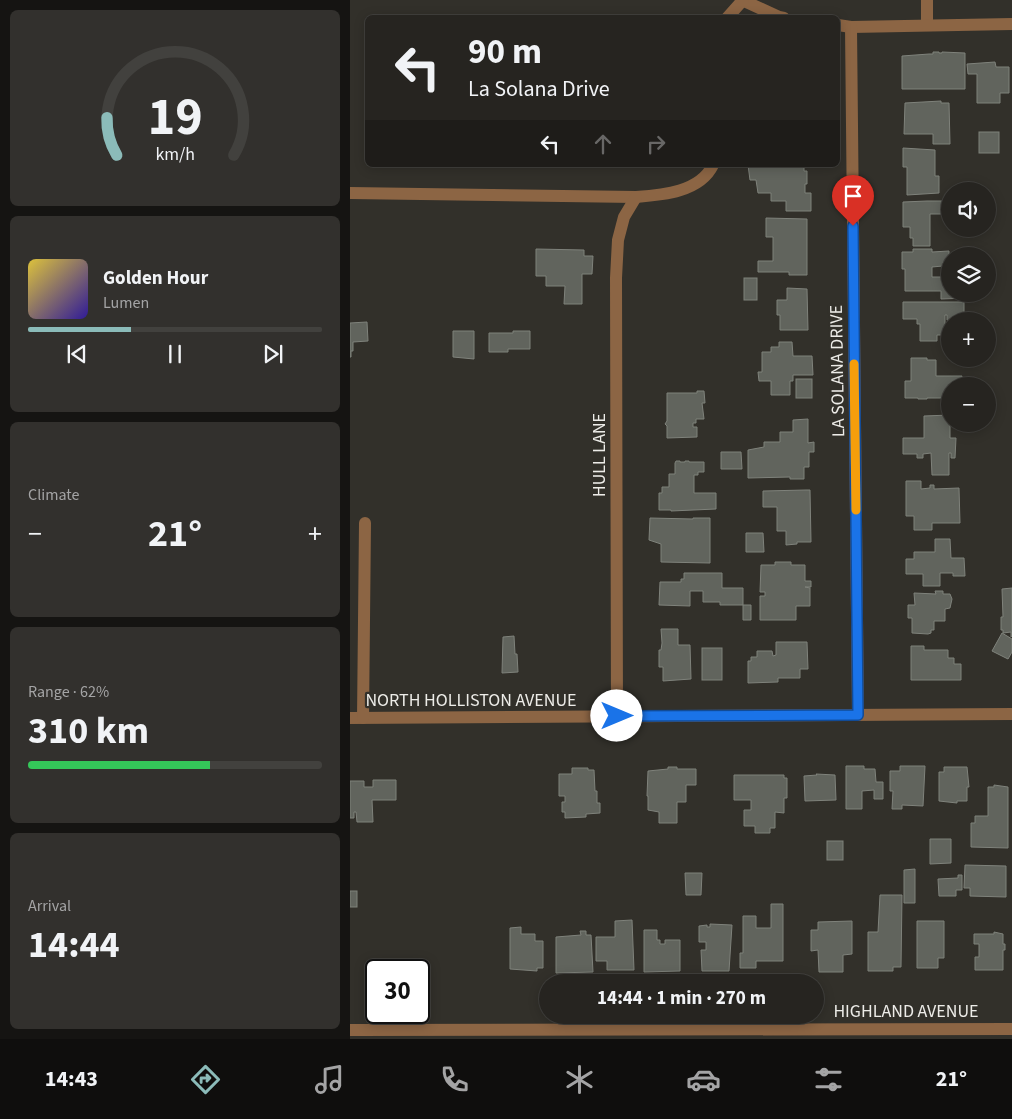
<!DOCTYPE html>
<meta charset="utf-8">
<style>
:root{--surface:#262420;--page:#32302d;--text:#f1f3f6;--muted:#a4a4a5;--line:#42413e;--accent:#8bbbb9}
body{margin:0;font-family:"Source Sans 3",sans-serif;background:var(--page);color:var(--text);height:100vh;display:flex;flex-direction:column;font-size:19px;white-space:nowrap}
*{box-sizing:border-box;margin:0}
p{font-size:16px;color:var(--muted)}
.icon{flex:none;width:28px;height:28px;fill:none;stroke:currentColor;stroke-width:2;stroke-linecap:round;stroke-linejoin:round}
.map{position:relative;flex:1;overflow:hidden}
.panel{display:flex;flex-direction:column;gap:10px;padding:10px;background:#151412;width:350px}
.panel>*{flex:none}
.top-card{position:absolute;left:15px;top:15px;width:475px;height:152px;border-radius:8px;box-shadow:0 2px 12px #0003,0 0 0 1px var(--line);background:#262420;color:var(--text);overflow:hidden}
.fabs{position:absolute;left:591px;top:182px;display:grid;gap:10px}
.fabs a{display:grid;place-items:center;width:55px;height:55px;border-radius:50%;background:var(--surface);box-shadow:0 2px 12px #0003,0 0 0 1px var(--line);font-size:25px}
.speed{position:absolute;left:15px;top:959px;display:flex;gap:10px;font-size:25px;font-weight:700;text-align:center}
.speed>*{display:grid;place-content:center;width:65px;height:65px;border-radius:50%;background:var(--surface);box-shadow:0 2px 12px #0003,0 0 0 1px var(--line);line-height:1}
.speed .limit{border:2px solid #111;border-radius:8px;background:#fff;color:#111}
.pin{position:absolute;display:grid;place-items:center;width:42px;height:42px;color:#fff;margin:-51px -21px;border-radius:50% 50% 50% 0;rotate:-45deg;box-shadow:0 0 5px #0007}
.pin .icon{rotate:45deg}
.me{position:absolute;width:55px;margin:-28px;rotate:90deg;stroke-linejoin:round;filter:drop-shadow(0 0 4px #0008)}
.turn{display:flex;align-items:center;gap:18px;height:105px;padding:0 20px;font-size:22px}
.turn .icon{width:65px;height:65px;stroke-width:2.5}
.turn b{display:block;font-size:35px;line-height:42px}
.lanes{display:flex;align-items:center;height:48px;padding:0 20px;background:#0003;justify-content:center;gap:25px;direction:ltr}
.lanes .off{opacity:.35}
.big{font-size:38px;font-weight:700;line-height:1.1}
.panel .widget{flex:1;display:flex;flex-direction:column;justify-content:center;gap:8px;min-width:0;padding:0 18px;border-radius:8px;background:var(--page)}
.panel .dial{align-items:center;gap:0}
.dial svg{height:130px;overflow:visible;fill:none;stroke:var(--line);stroke-width:7;stroke-linecap:round;text-anchor:middle}
.dial text{fill:var(--text);stroke:none}
.song{display:flex;align-items:center;gap:15px}
.cover{width:60px;height:60px;border-radius:8px;background:linear-gradient(135deg,hsl(50 70% 55%),hsl(250 70% 35%))}
.played{height:5px;border-radius:2px;background:linear-gradient(90deg,var(--accent) 35%,var(--line) 35%)}
.keys{display:flex;justify-content:space-around;direction:ltr}
.heat{display:flex;justify-content:space-between;align-items:center;font-size:28px;direction:ltr}
.charge{height:8px;border-radius:4px;background:linear-gradient(90deg,#34c759 62%,var(--line) 0)}
.trip{position:absolute;left:189px;top:974px;width:285px;height:50px;border-radius:25px;background:var(--surface);box-shadow:0 2px 12px #0003,0 0 0 1px var(--line);font-weight:700;line-height:50px;text-align:center}
.menu{display:flex;height:80px;justify-content:space-around;align-items:center;background:#0f0e0d;color:var(--muted)}
.menu .icon{width:35px;height:35px}
.menu .selected{color:var(--accent)}
.menu b{font-size:22px;color:var(--text)}
main{display:flex;flex:1;min-height:0}
.map>svg:first-child{display:block}
.building{fill:#61645d;stroke:#7f827b}
.lines{fill:none;stroke-linecap:round;stroke-linejoin:round}
.minor{stroke:#8c6544;stroke-width:12}
.route-casing{stroke:#114b97;stroke-width:12}
.route{stroke:#1a73e8;stroke-width:9}
.slow{stroke:#f59e0b;stroke-width:9}
.labels{text-anchor:middle;stroke-width:4.5;stroke-linejoin:round;paint-order:stroke}
.street-label{font-size:18px;fill:#edece8;stroke:#32302a}
</style>
<main>
<section class="panel">
<div class="widget dial"><svg viewBox="0 0 100 80">
<path d="M14 69A42 42 0 1 1 86 69"/>
<path d="M14 69A42 42 0 0 1 8 46" stroke="#8bbbb9"/>
<text x="50" y="56" font-size="32" font-weight="700">19</text>
<text x="50" y="72" font-size="11">km/h</text>
</svg></div>
<div class="widget">
<div class="song"><i class="cover"></i><div><b>Golden Hour</b><p>Lumen</p></div></div>
<div class="played"></div>
<div class="keys"><svg class="icon" aria-label="previous" viewBox="0 0 24 24"><path d="M18 5L8 12l10 7zM5 5v14"/></svg><svg class="icon" aria-label="pause" viewBox="0 0 24 24"><path d="M8 5v14M16 5v14"/></svg><svg class="icon" aria-label="next" viewBox="0 0 24 24"><path d="M6 5l10 7-10 7zM19 5v14"/></svg></div>
</div>
<div class="widget"><p>Climate</p>
<div class="heat"><a>−</a><b class="big">21°</b><a>+</a></div>
</div>
<div class="widget"><p>Range · 62%</p><b class="big">310 km</b><div class="charge"></div></div>
<div class="widget"><p>Arrival</p><b class="big">14:44</b></div>
</section>
<div class="map">
<svg width="662" height="1039" viewBox="0 0 662 1039">
<rect width="100%" height="100%" fill="#32302a"/>
<g class="building">
<polygon points="583,52 589,52 589,53 592,53 592,52 615,53 615,89 552,89 552,56 579,54 583,54"/>
<polygon points="645,62 646,67 659,67 659,93 650,93 650,103 627,103 627,74 618,74 617,64"/>
<polygon points="591,101 591,103 599,103 600,144 583,144 583,134 554,134 555,103"/>
<rect x="629" y="132" width="20" height="21"/>
<polygon points="553,148 585,150 585,176 589,176 589,193 557,195 557,167 553,167"/>
<polygon points="398,165 454,165 454,171 457,171 457,184 455,184 455,193 461,193 461,211 436,211 436,201 421,201 421,193 408,193 406,180 400,180"/>
<polygon points="577,201 593,201 593,214 580,214 580,246 563,246 563,238 560,238 560,227 553,227 553,202"/>
<polygon points="416,218 457,219 457,275 439,275 439,272 408,272 408,261 423,261 423,237 416,237"/>
<polygon points="186,249 234,250 234,256 243,256 242,274 232,274 232,304 214,304 215,286 196,286 196,276 186,276"/>
<polygon points="563,249 582,249 582,252 599,251 599,262 593,262 593,266 582,267 582,277 594,277 594,283 600,283 600,294 616,294 616,298 591,299 591,291 555,291 555,269 552,269 552,252 563,252"/>
<rect x="394" y="278" width="13" height="22"/>
<polygon points="437,288 457,289 458,330 430,330 430,315 427,315 427,300 437,300"/>
<polygon points="553,302 614,302 614,320 597,320 597,315 595,315 595,335 587,335 587,341 570,341 570,324 567,324 567,319 553,319"/>
<polygon points="17,322 18,341 3,342 3,351 1,351 1,357 0,357 0,323"/>
<polygon points="103,331 124,331 124,359 103,357"/>
<polygon points="163,331 180,331 180,349 158,349 158,352 139,352 139,333 163,333"/>
<polygon points="429,342 442,342 443,356 462,356 463,375 443,375 443,381 440,381 440,395 421,395 421,381 409,381 408,372 412,372 412,352 421,352 421,347 429,347"/>
<polygon points="561,358 577,358 577,360 586,360 586,376 612,376 612,386 600,386 600,398 577,398 577,399 568,399 568,398 555,398 555,381 561,381"/>
<rect x="446" y="379" width="16" height="19"/>
<polygon points="347,391 354,391 355,403 352,403 354,419 346,419 346,423 343,423 343,427 347,427 347,437 317,438 317,426 315,424 317,421 317,393 347,393"/>
<polygon points="600,415 600,438 606,438 605,458 601,458 601,453 599,453 599,475 582,475 581,453 573,454 573,458 567,458 567,454 553,454 553,438 574,438 574,416"/>
<polygon points="458,419 458,443 464,442 464,452 459,452 459,467 454,467 454,479 440,479 440,477 398,478 398,450 414,447 414,442 430,442 430,432 443,432 443,420"/>
<polygon points="371,452 391,452 392,469 371,469"/>
<polygon points="326,461 330,461 330,462 335,462 335,461 339,461 339,462 354,462 354,472 348,472 348,475 344,475 344,493 366,493 366,509 321,511 321,510 309,510 309,493 312,493 312,487 319,487 319,474 325,474 325,463"/>
<polygon points="556,481 571,481 571,489 580,488 580,485 584,485 584,489 609,488 610,523 582,523 582,530 564,530 564,516 556,516"/>
<polygon points="456,490 460,490 461,542 447,542 447,544 436,545 436,531 427,531 427,507 413,507 413,491"/>
<polygon points="300,518 343,519 343,518 360,518 360,563 311,562 311,544 299,540"/>
<polygon points="396,533 413,533 414,552 396,552"/>
<polygon points="585,539 600,539 601,558 614,558 615,576 603,576 603,573 590,573 590,586 573,586 573,574 556,574 556,559 564,559 564,552 585,552"/>
<polygon points="425,562 441,562 441,565 455,565 455,581 461,581 461,587 455,587 460,588 460,606 446,606 446,620 410,620 410,596 415,596 415,592 410,592 411,565 425,565"/>
<polygon points="334,573 372,573 372,588 393,588 393,605 401,605 401,620 393,620 393,605 370,605 370,602 353,602 353,591 340,591 340,606 309,605 310,582 331,582 331,579 334,579"/>
<polygon points="662,588 662,636 661,637 661,632 653,633 653,630 651,630 651,617 653,617 652,589"/>
<polygon points="585,591 593,591 593,594 600,594 602,599 600,608 595,609 595,621 584,621 584,630 581,630 581,633 578,634 562,633 562,618 558,618 558,605 565,605 564,593 586,594"/>
<polygon points="311,629 328,629 328,645 340,645 341,679 313,681 313,667 309,667 309,650 311,650 312,643"/>
<polygon points="652,633 662,639 662,652 658,659 642,651"/>
<polygon points="164,636 165,654 167,654 168,672 152,673 153,637"/>
<polygon points="426,642 457,642 458,669 450,669 450,678 428,678 428,682 398,683 398,661 401,661 401,657 407,657 407,651 422,651 423,656 426,655"/>
<polygon points="561,646 574,646 574,650 598,650 598,658 604,658 604,664 611,664 611,680 561,680"/>
<rect x="352" y="648" width="20" height="32"/>
<polygon points="496,766 514,766 514,769 525,769 526,782 533,782 533,799 524,799 524,790 512,791 512,809 496,809"/>
<polygon points="550,766 575,766 573,806 552,805 552,809 542,809 543,791 540,791 540,771 550,771"/>
<polygon points="318,767 327,767 327,769 346,769 346,785 336,785 336,802 327,802 327,823 309,823 309,812 298,810 298,796 297,796 298,771 318,769"/>
<polygon points="594,767 617,767 619,787 617,787 617,801 607,801 607,803 589,801 589,772 594,772"/>
<polygon points="222,768 238,768 238,770 244,770 245,791 247,791 247,803 250,803 250,813 236,814 236,817 215,818 215,812 212,812 212,802 215,802 215,796 209,796 209,774 222,774"/>
<polygon points="466,774 485,775 486,800 455,801 454,776 467,775"/>
<polygon points="384,775 434,775 434,778 437,778 437,798 434,798 434,813 425,812 425,828 420,828 420,833 405,833 405,826 394,826 394,810 401,810 401,800 384,800"/>
<polygon points="23,780 46,780 46,800 22,800 23,822 7,822 6,812 4,812 4,818 0,818 0,781 14,781 14,787 23,787"/>
<polygon points="644,785 658,787 658,848 621,847 621,823 625,823 625,816 638,816 638,787 644,787"/>
<polygon points="580,839 601,839 601,863 580,864"/>
<rect x="477" y="841" width="16" height="19"/>
<polygon points="615,865 656,866 656,897 620,896 620,888 614,888"/>
<polygon points="565,869 565,903 554,903 554,870"/>
<polygon points="335,873 352,873 351,895 336,895"/>
<polygon points="608,875 612,875 612,890 606,890 606,896 589,896 588,879 608,878"/>
<rect x="0" y="891" width="7" height="16"/>
<polygon points="530,895 552,895 551,967 543,967 543,971 518,971 518,932 528,932"/>
<polygon points="421,904 433,904 433,961 406,961 406,968 390,968 390,953 393,953 393,916 406,916 406,928 421,928"/>
<polygon points="282,920 284,970 257,970 257,961 246,961 246,937 265,937 265,921"/>
<polygon points="502,921 502,954 493,955 493,972 469,972 468,950 461,951 461,930 468,930 468,922"/>
<polygon points="567,921 594,921 594,958 588,958 588,968 567,968"/>
<polygon points="360,924 382,925 379,971 352,971 351,950 356,950 356,942 349,942 349,926 357,925 357,927 360,927"/>
<polygon points="171,927 171,934 185,934 185,941 193,941 193,968 187,968 187,971 160,969 160,928"/>
<polygon points="294,930 307,930 307,940 310,940 310,944 315,944 315,940 330,940 330,971 294,972"/>
<polygon points="230,931 236,931 236,935 241,935 243,972 206,973 206,937 231,935"/>
<polygon points="644,932 653,934 653,944 655,944 655,950 653,950 653,970 625,970 625,957 629,957 629,944 624,944 624,934 644,934"/>
</g>
<g class="lines">
<g class="minor">
<polyline points="392,0 429,17 434,18"/>
<polyline points="577,0 577,25"/>
<polyline points="377,18 393,0"/>
<polyline points="488,25 501,27 662,24"/>
<polyline points="501,27 508,715"/>
<path d="M0,193l286,4c27,-2 64,-5 77,-32"/>
<polyline points="267,716 266,278 268,240 274,217 286,197"/>
<polyline points="0,718 662,714"/>
<polyline points="13,718 15,523"/>
<polyline points="0,1030 662,1029"/>
</g>
</g>
<g class="lines">
<g class="route-casing">
<polyline id="route" points="267,716 508,715 503,226"/>
</g>
<use href="#route" class="route"/>
<polyline class="slow" points="504,364 506,510"/>
</g>
<g class="labels">
<g class="street-label">
<text transform="translate(487 371) rotate(-91)" y="6">LA SOLANA DRIVE</text>
<text transform="translate(249 455) rotate(-90)" y="6">HULL LANE</text>
<text x="121" y="706">NORTH HOLLISTON AVENUE</text>
<text x="556" y="1017">HIGHLAND AVENUE</text>
</g>
</g>
</svg>
<div class="fabs">
<a><svg class="icon" aria-label="sound" viewBox="0 0 24 24"><path d="M4 9h4l5-4v14l-5-4H4zM17 9q2 3 0 6"/></svg></a>
<a><svg class="icon" aria-label="layers" viewBox="0 0 24 24"><path d="M12 4l9 5-9 5-9-5zM3 14l9 5 9-5"/></svg></a>
<a>+</a>
<a>−</a>
</div>
<div class="speed"><div class="limit">30</div></div>
<div class="pin" style="left:503px;top:226px;background:#d93025"><svg class="icon" aria-label="arrive" viewBox="0 0 24 24"><path d="M6 21V4h12l-3 4 3 4H6"/></svg></div>
<svg class="me" style="left:267px;top:716px" viewBox="-20 -20 40 40"><circle r="19" fill="#fff"/><path d="M0-13L10 11 0 6-10 11z" fill="#1a73e8"/></svg>
<div class="trip">14:44 · 1 min · 270 m</div>
<div class="top-card">
<div class="turn"><svg class="icon" aria-label="left" viewBox="0 0 24 24"><path d="M17 20v-9H6M10 6l-5 5 5 5"/></svg><div><b>90 m</b>La Solana Drive</div></div>
<div class="lanes"><svg class="icon" aria-label="left" viewBox="0 0 24 24"><path d="M17 20v-9H6M10 6l-5 5 5 5"/></svg><svg class="icon off" aria-label="ahead" viewBox="0 0 24 24"><path d="M12 20V5M6 11l6-6 6 6"/></svg><svg class="icon off" aria-label="right" viewBox="0 0 24 24"><path d="M7 20v-9h11M14 6l5 5-5 5"/></svg></div>
</div>
</div>
</main>
<nav class="menu">
<b>14:43</b>
<svg class="icon selected" aria-label="directions" viewBox="0 0 24 24"><path d="M12 3l9 9-9 9-9-9zM9 14v-3h6M13 9l2 2-2 2"/></svg>
<svg class="icon" aria-label="music" viewBox="0 0 24 24"><path d="M9 18V5l10-2v13"/><circle cx="6" cy="18" r="3"/><circle cx="16" cy="16" r="3"/></svg>
<svg class="icon" aria-label="phone" viewBox="0 0 24 24"><path d="M5 4h4l2 5-3 2q2 4 5 5l2-3 5 2v4C11 20 4 13 5 4z"/></svg>
<svg class="icon" aria-label="climate" viewBox="0 0 24 24"><path d="M12 3v18M4 7l16 10M4 17L20 7"/></svg>
<svg class="icon" aria-label="car" viewBox="0 0 24 24"><path d="M5 17H2v-5l4-1 3-4h7l3 4 3 1v5h-3M9 17h6M6 11h13"/><circle cx="7" cy="17" r="2"/><circle cx="17" cy="17" r="2"/></svg>
<svg class="icon" aria-label="filters" viewBox="0 0 24 24"><path d="M4 7h16M4 17h16"/><circle cx="9" cy="7" r="2"/><circle cx="15" cy="17" r="2"/></svg>
<b>21°</b>
</nav>
